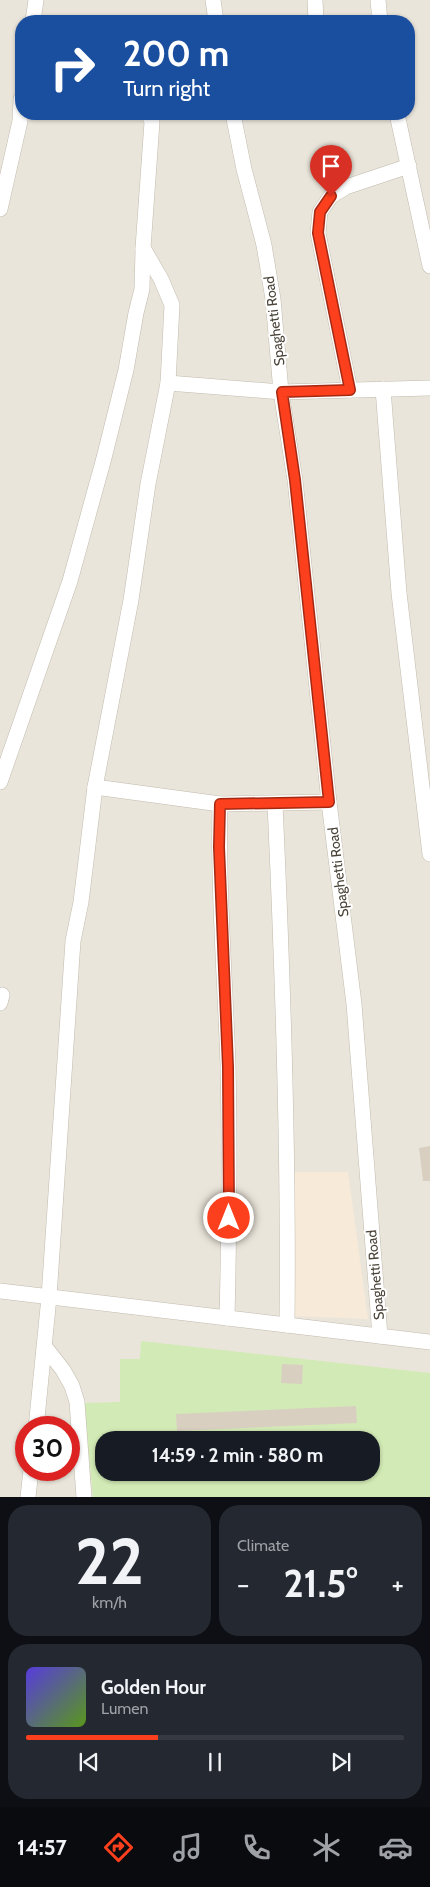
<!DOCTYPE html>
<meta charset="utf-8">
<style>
:root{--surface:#171b24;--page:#242831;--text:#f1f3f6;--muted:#9ea1a6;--line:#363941;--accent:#fc3f1d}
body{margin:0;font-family:Cabin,sans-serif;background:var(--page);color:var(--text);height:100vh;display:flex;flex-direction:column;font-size:19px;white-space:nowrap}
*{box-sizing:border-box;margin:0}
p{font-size:16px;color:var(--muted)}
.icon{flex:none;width:28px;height:28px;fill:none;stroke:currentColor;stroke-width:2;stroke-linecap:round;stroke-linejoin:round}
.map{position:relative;height:1497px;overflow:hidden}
.sheet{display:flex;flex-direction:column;gap:8px;padding:8px;background:#0d0f14;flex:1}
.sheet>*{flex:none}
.guide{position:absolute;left:15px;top:15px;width:400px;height:105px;border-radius:20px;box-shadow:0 1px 4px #0004;background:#1a4fa0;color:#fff;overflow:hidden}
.speed{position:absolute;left:15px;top:1416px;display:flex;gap:10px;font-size:25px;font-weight:700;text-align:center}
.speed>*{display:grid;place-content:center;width:65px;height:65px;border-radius:50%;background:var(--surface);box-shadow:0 1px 4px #0004;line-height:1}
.speed .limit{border:8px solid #d22;background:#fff;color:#111}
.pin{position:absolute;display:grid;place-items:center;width:42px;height:42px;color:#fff;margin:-51px -21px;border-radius:50% 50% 50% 0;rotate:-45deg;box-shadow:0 0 5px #0007}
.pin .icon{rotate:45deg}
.me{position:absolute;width:55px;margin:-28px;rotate:0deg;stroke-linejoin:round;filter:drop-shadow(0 0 4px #0008)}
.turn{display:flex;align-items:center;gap:18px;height:105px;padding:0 25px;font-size:22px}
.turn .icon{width:65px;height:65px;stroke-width:2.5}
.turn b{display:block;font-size:35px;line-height:42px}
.big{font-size:38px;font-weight:700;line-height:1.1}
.sheet .widget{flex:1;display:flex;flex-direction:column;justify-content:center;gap:8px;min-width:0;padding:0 18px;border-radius:20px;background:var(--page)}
.sheet .dial{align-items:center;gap:0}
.dial b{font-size:65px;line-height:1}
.song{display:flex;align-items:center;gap:15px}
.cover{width:60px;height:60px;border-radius:8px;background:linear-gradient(135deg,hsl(250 70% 55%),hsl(90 70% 35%))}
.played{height:5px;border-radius:2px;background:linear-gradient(90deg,var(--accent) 35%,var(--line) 35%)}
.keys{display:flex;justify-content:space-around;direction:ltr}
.heat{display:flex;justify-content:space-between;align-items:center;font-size:28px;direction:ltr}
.sheet .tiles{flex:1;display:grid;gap:8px;grid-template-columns:1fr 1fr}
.widget:last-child{grid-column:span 2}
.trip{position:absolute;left:95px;top:1431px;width:285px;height:50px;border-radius:20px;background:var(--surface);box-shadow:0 1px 4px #0004;font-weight:700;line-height:50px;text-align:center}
.dock{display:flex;height:80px;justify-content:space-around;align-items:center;background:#090b0e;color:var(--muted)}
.dock .icon{width:35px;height:35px}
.dock .current{color:var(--accent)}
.dock b{font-size:22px;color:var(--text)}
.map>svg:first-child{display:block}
.residential{fill:#eae5da;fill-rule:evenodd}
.commercial{fill:#f7ead8}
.green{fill:#d2eab5;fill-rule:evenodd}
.building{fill:#d8cfc1}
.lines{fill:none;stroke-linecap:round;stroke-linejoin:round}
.minor-casing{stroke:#c2bbae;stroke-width:16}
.minor{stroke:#fff;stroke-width:15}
.route-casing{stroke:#a42913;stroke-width:12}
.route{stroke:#fc3f1d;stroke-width:9}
.labels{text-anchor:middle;stroke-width:4;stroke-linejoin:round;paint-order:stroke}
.street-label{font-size:14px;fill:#4b4439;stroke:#fff}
</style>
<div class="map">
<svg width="430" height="1497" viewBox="0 0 430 1497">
<rect width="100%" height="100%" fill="#f6f3ec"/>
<path class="residential" d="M0,0h430v1497h-430zM21,21h388v93h-388zM26,1428h43v42h-43zM104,1440h267v32h-267z"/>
<polygon class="commercial" points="290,1172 348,1172 368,1319 291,1316"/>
<path class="green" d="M141,1341l289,32v124h-337l-8,-81v-13l35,-1v-43h20zM104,1440h267v32h-267z"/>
<g class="building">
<polygon points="430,1146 430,1181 423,1181 419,1148"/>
<polygon points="282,1364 303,1365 302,1384 281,1383"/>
<polygon points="356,1406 357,1423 177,1431 176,1414"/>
</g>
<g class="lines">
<g class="minor-casing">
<g id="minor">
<polyline points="213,0 216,21"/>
<polyline points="315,0 316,21"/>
<polyline points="378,0 380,21"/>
<polyline points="33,21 36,0"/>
<polyline points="233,114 244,169 264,245 273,299 281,392 295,480 329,802 354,1004 380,1336"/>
<polyline points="397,114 430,266"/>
<polyline points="0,209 20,121 21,99"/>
<polyline points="168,383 281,392 430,388"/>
<polyline points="383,389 399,593 430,854"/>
<polyline points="350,390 318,233 320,212 331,196 346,187 409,166"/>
<polyline points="0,782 70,581 104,458 126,370 136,313 142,289 143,249"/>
<polyline points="95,787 220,804 329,802"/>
<path d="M220,804c-2,87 5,174 8,261 2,84 1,169 -1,253"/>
<path d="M275,804c8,174 14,347 12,521"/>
<polyline points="0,1003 2,995"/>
<polyline points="0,1291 430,1342"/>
<polyline points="45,1347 63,1370 72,1386 77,1402 84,1497"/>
<polyline points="36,1428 49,1297 73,941 81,902 95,787 131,600 148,484 168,383 172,305 161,279 143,248 152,122 149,114"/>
<polyline points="28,1497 31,1470"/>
</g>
</g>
<use href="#minor" class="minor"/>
</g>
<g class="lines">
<g class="route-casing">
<polyline id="route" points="229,1218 228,1067 219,847 220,804 329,802 295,480 282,392 350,390 318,233 320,212 331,196"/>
</g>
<use href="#route" class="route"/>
</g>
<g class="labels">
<g class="street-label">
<text transform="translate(274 321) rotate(-97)" y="5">Spaghetti Road</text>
<text transform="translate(338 872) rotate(-97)" y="5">Spaghetti Road</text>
<text transform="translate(375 1275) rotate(-95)" y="5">Spaghetti Road</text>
</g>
</g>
</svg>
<div class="speed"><div class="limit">30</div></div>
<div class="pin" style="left:331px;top:196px;background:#d93025"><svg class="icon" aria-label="arrive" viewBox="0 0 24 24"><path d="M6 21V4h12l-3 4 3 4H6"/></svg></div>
<svg class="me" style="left:229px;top:1218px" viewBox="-20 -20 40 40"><circle r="17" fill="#fc3f1d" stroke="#fff" stroke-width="3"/><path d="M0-11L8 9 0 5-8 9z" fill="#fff"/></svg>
<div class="trip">14:59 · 2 min · 580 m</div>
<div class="guide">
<div class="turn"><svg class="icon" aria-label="right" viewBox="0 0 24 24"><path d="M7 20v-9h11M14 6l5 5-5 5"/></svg><div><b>200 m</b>Turn right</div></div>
</div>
</div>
<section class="sheet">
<div class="tiles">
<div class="widget dial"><b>22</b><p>km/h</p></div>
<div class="widget"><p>Climate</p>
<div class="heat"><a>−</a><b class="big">21.5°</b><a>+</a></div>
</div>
<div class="widget">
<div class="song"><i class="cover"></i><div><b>Golden Hour</b><p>Lumen</p></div></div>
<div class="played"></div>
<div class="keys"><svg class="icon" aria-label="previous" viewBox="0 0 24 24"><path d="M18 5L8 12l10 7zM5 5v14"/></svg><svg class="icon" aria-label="pause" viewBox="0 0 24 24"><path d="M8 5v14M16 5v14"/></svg><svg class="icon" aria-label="next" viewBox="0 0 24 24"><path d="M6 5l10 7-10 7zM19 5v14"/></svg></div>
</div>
</div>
</section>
<nav class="dock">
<b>14:57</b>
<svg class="icon current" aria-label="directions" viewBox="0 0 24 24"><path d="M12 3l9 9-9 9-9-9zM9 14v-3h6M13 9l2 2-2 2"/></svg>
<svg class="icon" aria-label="music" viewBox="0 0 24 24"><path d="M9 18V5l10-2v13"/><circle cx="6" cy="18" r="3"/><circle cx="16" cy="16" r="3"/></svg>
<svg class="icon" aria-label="phone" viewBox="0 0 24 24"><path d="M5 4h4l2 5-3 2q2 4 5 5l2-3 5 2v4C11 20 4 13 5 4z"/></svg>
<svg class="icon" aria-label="climate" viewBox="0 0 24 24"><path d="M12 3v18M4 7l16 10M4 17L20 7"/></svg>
<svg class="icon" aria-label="car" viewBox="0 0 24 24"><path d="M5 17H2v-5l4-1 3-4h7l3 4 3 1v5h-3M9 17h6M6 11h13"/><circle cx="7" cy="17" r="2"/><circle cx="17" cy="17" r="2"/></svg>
</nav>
